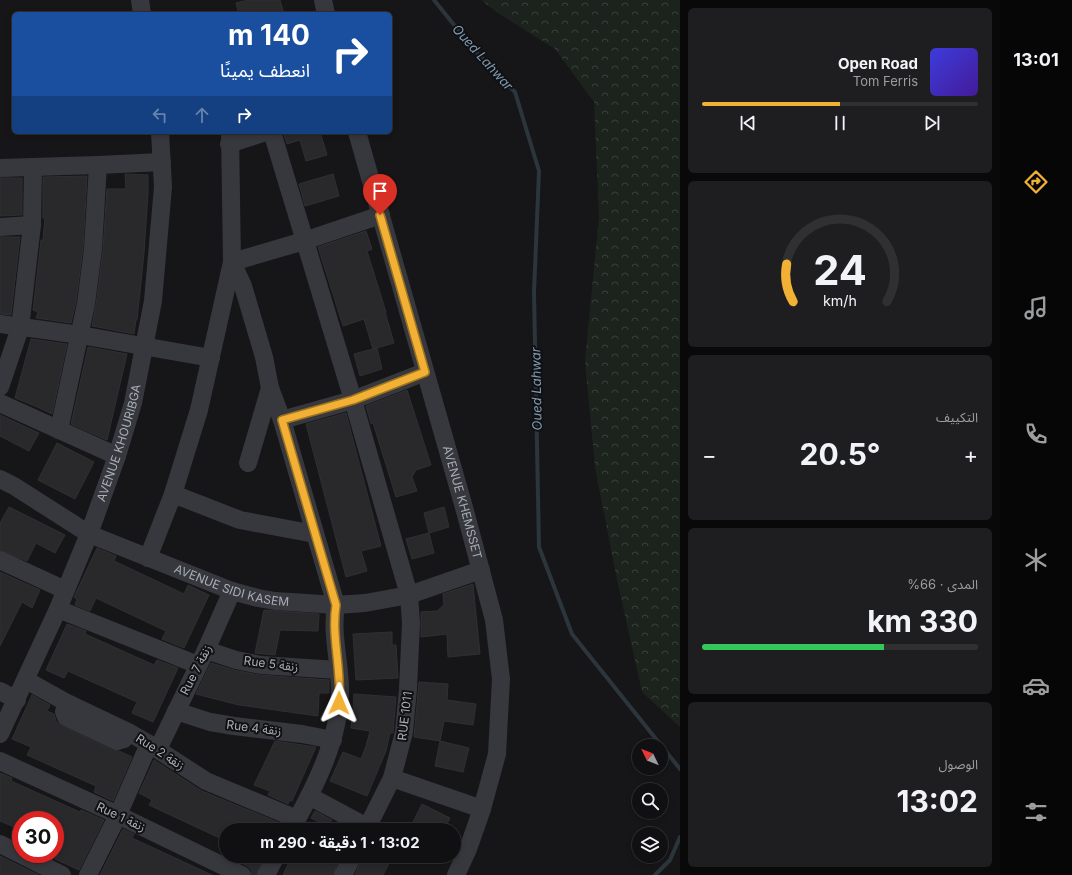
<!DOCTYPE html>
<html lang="ar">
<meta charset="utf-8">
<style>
:root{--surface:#101012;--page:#1e1e20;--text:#f1f3f6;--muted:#9c9d9f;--line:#303032;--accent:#f2b134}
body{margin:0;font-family:Inter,"Noto Sans Arabic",sans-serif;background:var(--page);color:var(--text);direction:rtl;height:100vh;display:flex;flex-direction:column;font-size:15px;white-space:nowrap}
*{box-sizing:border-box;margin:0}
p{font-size:13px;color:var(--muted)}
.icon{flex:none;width:22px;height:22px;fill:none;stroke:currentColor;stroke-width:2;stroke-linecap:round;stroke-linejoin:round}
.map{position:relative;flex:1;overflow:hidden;direction:ltr}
.sheet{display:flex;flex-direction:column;gap:8px;padding:8px;background:#09090a;width:320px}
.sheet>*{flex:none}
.hud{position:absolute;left:12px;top:12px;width:380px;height:122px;border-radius:6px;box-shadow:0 2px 6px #0003,0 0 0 1px var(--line);direction:rtl;background:#1a4fa0;color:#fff;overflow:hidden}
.needle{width:26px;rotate:313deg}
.buttons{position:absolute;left:632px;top:739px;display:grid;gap:8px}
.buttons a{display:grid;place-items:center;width:36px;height:36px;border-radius:50%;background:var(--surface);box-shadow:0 2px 6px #0003,0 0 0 1px var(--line);font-size:20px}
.speed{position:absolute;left:12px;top:811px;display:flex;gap:8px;font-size:20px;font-weight:700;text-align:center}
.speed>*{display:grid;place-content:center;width:52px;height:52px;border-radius:50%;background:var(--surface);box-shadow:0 2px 6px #0003,0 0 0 1px var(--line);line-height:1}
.speed .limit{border:6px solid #d22;background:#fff;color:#111}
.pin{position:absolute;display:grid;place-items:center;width:34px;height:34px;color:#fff;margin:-41px -17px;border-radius:50% 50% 50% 0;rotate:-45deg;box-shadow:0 0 4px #0007}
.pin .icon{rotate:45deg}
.me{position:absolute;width:44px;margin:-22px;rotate:1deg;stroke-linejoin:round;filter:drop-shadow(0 0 3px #0008)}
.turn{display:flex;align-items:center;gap:14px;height:84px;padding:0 16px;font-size:18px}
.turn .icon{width:52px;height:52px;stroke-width:2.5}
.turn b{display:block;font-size:28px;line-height:34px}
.lanes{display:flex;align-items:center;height:38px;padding:0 16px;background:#0003;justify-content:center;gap:20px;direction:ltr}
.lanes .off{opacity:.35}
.big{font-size:30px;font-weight:700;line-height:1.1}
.sheet .tile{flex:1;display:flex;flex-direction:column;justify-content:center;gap:6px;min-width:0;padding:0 14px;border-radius:6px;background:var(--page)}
.sheet .dial{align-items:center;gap:0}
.dial svg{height:104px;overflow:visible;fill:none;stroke:var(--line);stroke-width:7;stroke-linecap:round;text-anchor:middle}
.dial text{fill:var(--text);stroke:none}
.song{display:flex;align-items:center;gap:12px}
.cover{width:48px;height:48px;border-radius:6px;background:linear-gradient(135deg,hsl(240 70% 55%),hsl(260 70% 35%))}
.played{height:4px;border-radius:2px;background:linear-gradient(90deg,var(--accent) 50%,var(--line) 50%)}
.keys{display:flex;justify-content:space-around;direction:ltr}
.heat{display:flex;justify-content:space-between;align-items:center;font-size:22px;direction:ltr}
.charge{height:6px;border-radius:3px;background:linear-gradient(90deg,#34c759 66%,var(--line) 0)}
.trip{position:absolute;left:219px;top:823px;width:242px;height:40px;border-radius:20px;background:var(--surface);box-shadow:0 2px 6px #0003,0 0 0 1px var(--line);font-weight:700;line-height:40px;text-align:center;direction:rtl}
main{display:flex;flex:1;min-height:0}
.tab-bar{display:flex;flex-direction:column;width:72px;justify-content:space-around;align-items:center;background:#060607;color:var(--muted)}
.tab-bar .icon{width:28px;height:28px}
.tab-bar .active{color:var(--accent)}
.tab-bar b{font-size:18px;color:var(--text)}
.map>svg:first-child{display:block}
.forest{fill:url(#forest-crowns)}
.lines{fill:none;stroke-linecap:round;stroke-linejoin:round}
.stream{stroke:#2c353c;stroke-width:4}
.building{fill:#29292c;stroke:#303034}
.minor{stroke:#37383d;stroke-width:18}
.route-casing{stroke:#9d7322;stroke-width:10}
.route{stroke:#f2b134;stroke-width:7}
.labels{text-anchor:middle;stroke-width:4;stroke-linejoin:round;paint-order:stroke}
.street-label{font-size:12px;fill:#a8adb8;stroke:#111113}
.water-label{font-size:13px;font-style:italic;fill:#7f9bb3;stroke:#111113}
</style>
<main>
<nav class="tab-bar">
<b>13:01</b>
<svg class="icon active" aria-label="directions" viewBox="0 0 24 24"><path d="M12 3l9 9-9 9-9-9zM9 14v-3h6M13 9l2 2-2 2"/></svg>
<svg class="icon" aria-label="music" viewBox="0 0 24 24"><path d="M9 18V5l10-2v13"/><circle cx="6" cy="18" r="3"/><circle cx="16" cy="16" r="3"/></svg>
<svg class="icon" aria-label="phone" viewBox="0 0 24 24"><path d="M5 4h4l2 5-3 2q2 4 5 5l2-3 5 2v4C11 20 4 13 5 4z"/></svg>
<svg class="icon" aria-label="climate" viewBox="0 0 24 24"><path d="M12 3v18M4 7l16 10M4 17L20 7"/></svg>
<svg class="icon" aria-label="car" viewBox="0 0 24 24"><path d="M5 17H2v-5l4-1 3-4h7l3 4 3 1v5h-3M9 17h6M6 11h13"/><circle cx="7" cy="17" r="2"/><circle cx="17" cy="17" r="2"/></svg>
<svg class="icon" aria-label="filters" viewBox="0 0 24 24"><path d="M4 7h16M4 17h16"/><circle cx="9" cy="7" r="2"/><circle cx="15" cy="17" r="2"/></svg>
</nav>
<section class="sheet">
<div class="tile">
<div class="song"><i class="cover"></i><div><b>Open Road</b><p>Tom Ferris</p></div></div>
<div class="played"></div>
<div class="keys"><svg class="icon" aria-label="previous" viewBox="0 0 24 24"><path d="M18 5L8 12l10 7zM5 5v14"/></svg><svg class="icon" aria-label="pause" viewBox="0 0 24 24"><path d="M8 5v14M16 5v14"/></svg><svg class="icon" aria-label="next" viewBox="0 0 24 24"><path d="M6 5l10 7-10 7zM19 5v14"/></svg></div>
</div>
<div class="tile dial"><svg viewBox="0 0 100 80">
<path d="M14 69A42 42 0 1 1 86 69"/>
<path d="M14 69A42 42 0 0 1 9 40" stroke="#f2b134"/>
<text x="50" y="56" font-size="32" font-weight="700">24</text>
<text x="50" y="72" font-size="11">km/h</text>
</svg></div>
<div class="tile"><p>التكييف</p>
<div class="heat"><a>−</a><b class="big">20.5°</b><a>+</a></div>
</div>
<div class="tile"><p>المدى · 66%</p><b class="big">330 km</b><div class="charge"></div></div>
<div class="tile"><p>الوصول</p><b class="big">13:02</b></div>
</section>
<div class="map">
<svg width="680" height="875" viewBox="0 0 680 875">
<defs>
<pattern id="forest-crowns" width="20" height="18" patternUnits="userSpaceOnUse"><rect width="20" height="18" fill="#1c231d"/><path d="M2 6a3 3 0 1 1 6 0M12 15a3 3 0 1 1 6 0" fill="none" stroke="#3a403c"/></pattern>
</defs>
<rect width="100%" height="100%" fill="#161618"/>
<polygon class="forest" points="481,0 680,0 680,727 642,692 617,580 595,467 585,361 599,217 594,102 555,49 498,13"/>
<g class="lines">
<g class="stream">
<polyline points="434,0 475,51 515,92 539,171 534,292 539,547 572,634 680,769"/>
<polyline points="655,875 670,860 680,837"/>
</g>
</g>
<g class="building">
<polygon points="248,0 280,0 284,14 239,14 236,3"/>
<polygon points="283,132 320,132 327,155 306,161 300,140 287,144"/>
<polygon points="125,174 148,175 148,193 144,253 137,320 136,320 134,334 92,326 96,305 103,250 107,189 126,189"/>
<polygon points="333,174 339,196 305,206 299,184"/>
<polygon points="87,176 83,248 76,302 71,323 36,318 38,312 33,310 41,240 43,240 45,218 43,218 43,177"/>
<polygon points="0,178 22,178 22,215 0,216"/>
<polygon points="366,231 372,249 367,251 386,312 385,312 394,343 373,349 364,319 343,326 318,247"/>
<polygon points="0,237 20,237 11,315 0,314"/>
<polygon points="31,339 67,344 52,414 35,406 15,398"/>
<polygon points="88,347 127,354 107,440 71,424"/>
<polygon points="377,348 382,369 360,376 354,354"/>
<polygon points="407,390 431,465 416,470 412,477 417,491 396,497 373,423 371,424 366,406"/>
<polygon points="346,413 381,546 361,551 367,571 346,577 306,424"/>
<polygon points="0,415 39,433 29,451 0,436"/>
<polygon points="57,443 94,462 75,499 38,480"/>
<polygon points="9,507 65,535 55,553 36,543 27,561 0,550 0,523"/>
<polygon points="444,507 449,527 429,533 424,513"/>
<polygon points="429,533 434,553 412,559 406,539"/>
<polygon points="97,548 116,556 114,561 184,594 188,585 209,595 184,648 162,639 166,631 96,598 90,611 75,605 77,599 74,597"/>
<polygon points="0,572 40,590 32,608 22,602 0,646"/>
<polygon points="473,584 480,654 448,657 447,634 421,637 421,612 437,611 444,605 443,594"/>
<polygon points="264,610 319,614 318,631 280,630 275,655 255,653"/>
<polygon points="67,624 86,631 85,634 154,665 157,660 178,668 153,722 132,713 137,702 68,671 64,678 46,670"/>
<polygon points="392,632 392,645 396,645 398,678 356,680 353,634"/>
<polygon points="211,663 234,670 259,675 329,680 329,693 319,693 318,716 239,705 196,694"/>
<polygon points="419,682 448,684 447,700 476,704 473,725 444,721 440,741 414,737"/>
<polygon points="354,694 396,697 393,733 390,733 386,751 367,796 330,781 343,752 361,759 366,746 370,731 351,728 353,710"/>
<polygon points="32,695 50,705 47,711 54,714 56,721 62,726 113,750 119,751 132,757 113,801 94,792 96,786 27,755 31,747 12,739"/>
<polygon points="275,741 316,747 292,801 290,800 288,804 268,795 270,791 254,785"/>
<polygon points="440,741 469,748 463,772 435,766"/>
<polygon points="154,760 202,791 280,823 277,830 226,830 226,841 149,805 152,800 139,793"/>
<polygon points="0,773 12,778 11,781 80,812 81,810 104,820 79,870 55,859 55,820 21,820 21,830 0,821"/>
<polygon points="422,804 450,818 444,830 409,830"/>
<polygon points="315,811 332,820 328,827 311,818"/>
<polygon points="123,829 134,834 132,838 212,875 100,875"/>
<polygon points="0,856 39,875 0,875"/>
<polygon points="240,856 264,856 256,875 252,875 251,869 247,866 238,861"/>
<polygon points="292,856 325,856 338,862 333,875 283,875"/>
<polygon points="363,856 393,856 383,875 355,875"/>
</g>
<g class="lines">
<g class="minor">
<polyline points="140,0 142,14"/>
<polyline points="323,0 326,14"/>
<polyline points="272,132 353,400 409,595 411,623 408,689 404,732 392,778 366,830"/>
<path id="s1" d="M357,132l108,379 29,109 7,59 -4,75 -15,55 -14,40 -12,26"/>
<polyline points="229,144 266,132"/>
<polyline points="0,168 98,165"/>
<polyline points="0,227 32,225"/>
<polyline points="0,324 80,335 211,358"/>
<polyline points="0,387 20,328 32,225 33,167"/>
<polyline points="0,403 117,456"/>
<polyline points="282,420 353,400 425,372"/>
<polyline points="59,430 86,304 93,249 98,165 162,162"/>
<polyline points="248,463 270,388"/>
<path id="s2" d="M0,479l14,7 75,48 143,57 26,7 17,3 61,4 29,-2 44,-8 72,-25"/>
<polyline points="173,494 240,520 315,534"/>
<polyline points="148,558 173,494 199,410 232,262 230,132"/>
<polyline points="0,560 65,590"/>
<polyline points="58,609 198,665"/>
<polyline points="206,650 236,660 261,665 338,670"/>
<polyline points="26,680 69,704 130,733 149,744 206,781 297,819"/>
<polyline points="0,691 17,700"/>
<polyline points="69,704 64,712 66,717 117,741 124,739 130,733"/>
<polyline points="176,711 210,722 234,726 302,734 333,740"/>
<path id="s3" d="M0,734l58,-125 31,-75 28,-78 16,-53 20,-102 10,-114 -3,-55"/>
<polyline points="158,749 206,650 232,591"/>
<polyline points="0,761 118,815 242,875"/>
<polyline points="392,778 482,809"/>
<polyline points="309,796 367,827"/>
<path d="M291,830c23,-41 49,-91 49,-140 0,-28 -9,-56 -4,-85l-54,-185 -12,-32 -6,-31 -21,-71 -11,-24 72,-21 77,-26"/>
<polyline points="0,844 62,875"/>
<polyline points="88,875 118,815 149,744"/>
<polyline points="266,875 276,856"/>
<polyline points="343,875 353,856"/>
</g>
</g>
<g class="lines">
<g class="route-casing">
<path id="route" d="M339,703c3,-33 -8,-66 -3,-98l-54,-185 71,-20 72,-28 -45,-157"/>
</g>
<use href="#route" class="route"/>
</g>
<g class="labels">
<g class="street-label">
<text dy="4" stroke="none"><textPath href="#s3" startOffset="315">AVENUE KHOURIBGA</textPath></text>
<text dy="4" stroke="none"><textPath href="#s1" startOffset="385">AVENUE KHEMSSET</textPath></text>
<text dy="4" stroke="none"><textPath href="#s2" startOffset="257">AVENUE SIDI KASEM</textPath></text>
<text transform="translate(271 664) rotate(7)" y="4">Rue 5 زنقة</text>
<text transform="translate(196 670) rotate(-63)" y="4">Rue 7 زنقة</text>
<text transform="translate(405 716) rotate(-83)" y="4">RUE 1011</text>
<text transform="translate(254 728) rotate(7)" y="4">Rue 4 زنقة</text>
<text transform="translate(160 752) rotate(33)" y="4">Rue 2 زنقة</text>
<text transform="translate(121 817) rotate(25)" y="4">Rue 1 زنقة</text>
</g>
<g class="water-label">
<text transform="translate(483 57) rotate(48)" y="5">Oued Lahwar</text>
<text transform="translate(536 389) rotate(-91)" y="5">Oued Lahwar</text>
</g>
</g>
</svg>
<div class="buttons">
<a><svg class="needle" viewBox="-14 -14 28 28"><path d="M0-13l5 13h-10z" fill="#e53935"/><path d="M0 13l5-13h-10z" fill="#9c9d9f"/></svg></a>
<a><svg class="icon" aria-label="search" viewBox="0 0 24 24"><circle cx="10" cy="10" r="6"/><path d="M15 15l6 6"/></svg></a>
<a><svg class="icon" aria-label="layers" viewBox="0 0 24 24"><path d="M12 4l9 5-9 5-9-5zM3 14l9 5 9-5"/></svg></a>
</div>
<div class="speed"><div class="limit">30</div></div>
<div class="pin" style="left:380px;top:215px;background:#d93025"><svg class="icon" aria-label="arrive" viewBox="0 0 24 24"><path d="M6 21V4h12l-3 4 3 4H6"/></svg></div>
<svg class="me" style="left:339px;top:703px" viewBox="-20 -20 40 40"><path d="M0-17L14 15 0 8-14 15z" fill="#f2b134" stroke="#fff" stroke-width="4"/></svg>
<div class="trip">13:02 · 1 دقيقة · 290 m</div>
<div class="hud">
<div class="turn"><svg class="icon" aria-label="right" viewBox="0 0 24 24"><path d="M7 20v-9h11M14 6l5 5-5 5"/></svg><div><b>140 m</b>انعطف يمينًا</div></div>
<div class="lanes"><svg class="icon off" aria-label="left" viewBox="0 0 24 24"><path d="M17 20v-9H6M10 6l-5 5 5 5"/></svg><svg class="icon off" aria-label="ahead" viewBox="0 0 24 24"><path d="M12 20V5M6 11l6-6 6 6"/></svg><svg class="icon" aria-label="right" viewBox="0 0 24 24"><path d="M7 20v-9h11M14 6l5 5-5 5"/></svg></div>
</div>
</div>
</main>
